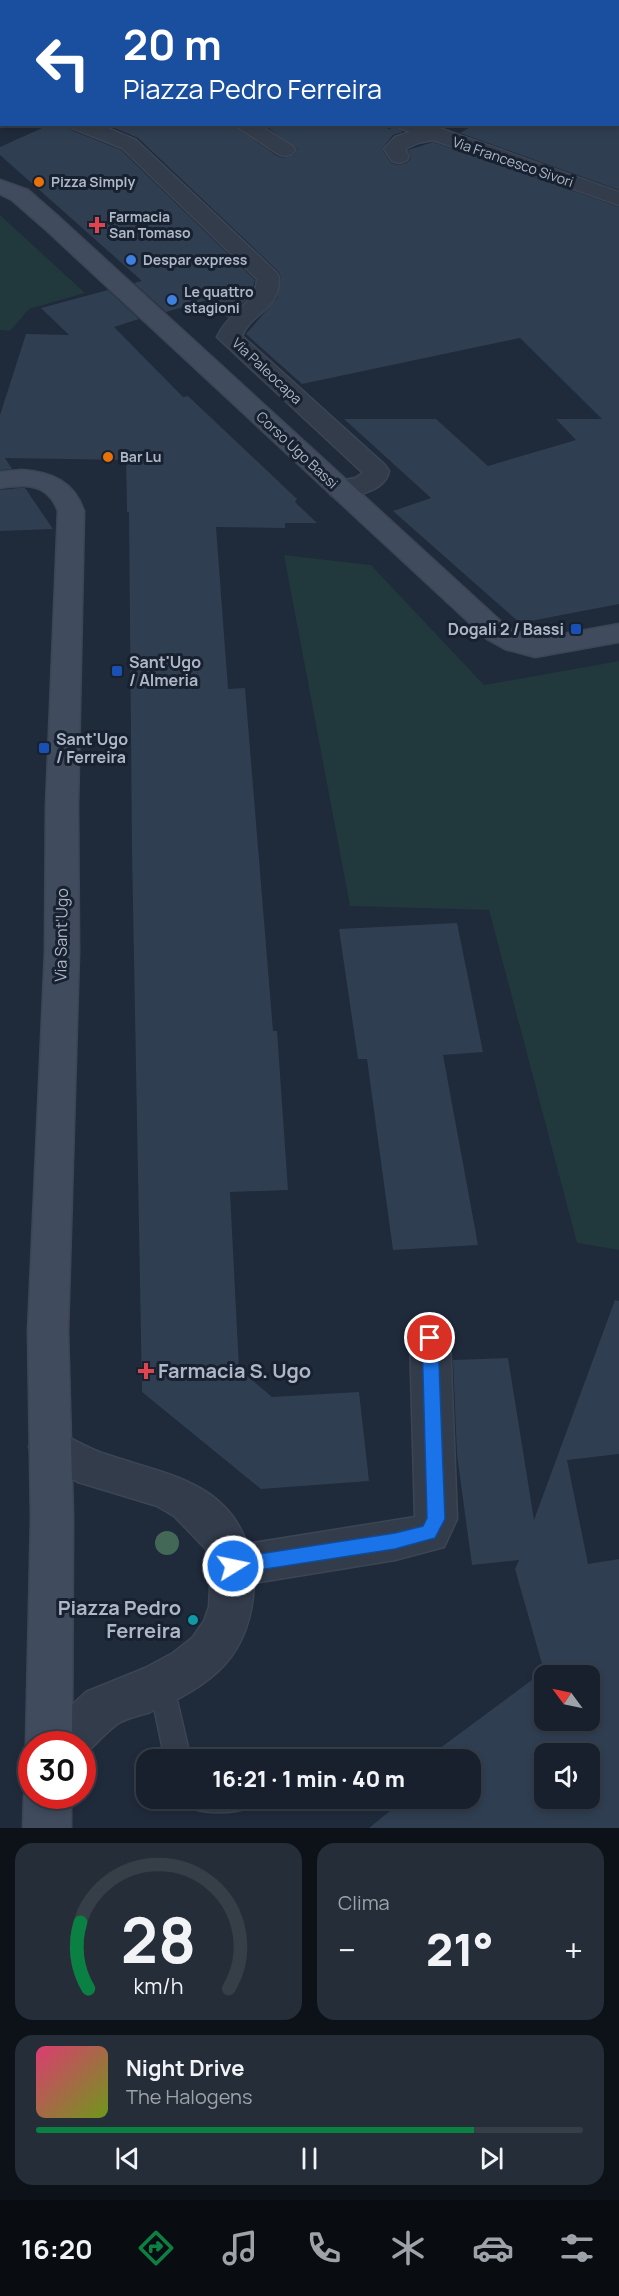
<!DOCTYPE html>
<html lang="it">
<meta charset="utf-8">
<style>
:root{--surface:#17202c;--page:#242d38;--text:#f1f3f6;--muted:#9ea3a9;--line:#363e48;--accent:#0b8043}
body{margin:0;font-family:Manrope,sans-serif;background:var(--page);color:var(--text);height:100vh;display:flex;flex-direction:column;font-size:22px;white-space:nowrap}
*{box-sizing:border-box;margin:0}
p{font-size:20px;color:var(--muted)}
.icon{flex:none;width:33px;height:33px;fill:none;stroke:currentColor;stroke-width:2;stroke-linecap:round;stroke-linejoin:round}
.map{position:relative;height:1828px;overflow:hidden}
.details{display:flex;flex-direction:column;gap:15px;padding:15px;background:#0d1218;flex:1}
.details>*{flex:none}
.hud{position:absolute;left:0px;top:0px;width:620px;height:126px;box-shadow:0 3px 9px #0003,0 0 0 2px var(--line);background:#1a4fa0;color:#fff;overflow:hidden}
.needle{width:39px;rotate:303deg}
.controls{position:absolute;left:534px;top:1665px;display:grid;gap:12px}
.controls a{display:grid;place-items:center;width:66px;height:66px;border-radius:12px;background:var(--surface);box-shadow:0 3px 9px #0003,0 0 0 2px var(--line);font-size:30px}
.speed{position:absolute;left:18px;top:1731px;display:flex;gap:12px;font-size:30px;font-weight:700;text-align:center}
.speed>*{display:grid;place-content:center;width:78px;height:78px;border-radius:50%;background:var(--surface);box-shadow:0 3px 9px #0003,0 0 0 2px var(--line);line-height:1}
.speed .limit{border:9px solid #d22;background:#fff;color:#111}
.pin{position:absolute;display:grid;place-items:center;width:51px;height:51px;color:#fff;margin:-26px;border:3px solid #fff;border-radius:50%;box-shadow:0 2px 6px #0007}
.me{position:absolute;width:66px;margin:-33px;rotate:80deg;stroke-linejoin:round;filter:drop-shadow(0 0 4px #0008)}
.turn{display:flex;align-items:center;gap:21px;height:126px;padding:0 24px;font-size:27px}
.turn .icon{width:78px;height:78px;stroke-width:2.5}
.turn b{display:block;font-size:42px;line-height:51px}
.big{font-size:45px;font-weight:800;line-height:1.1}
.details .widget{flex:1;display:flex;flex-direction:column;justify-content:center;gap:9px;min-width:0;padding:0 21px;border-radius:18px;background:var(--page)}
.details .dial{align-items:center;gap:0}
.dial svg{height:156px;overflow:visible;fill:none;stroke:var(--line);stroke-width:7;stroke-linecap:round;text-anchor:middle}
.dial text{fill:var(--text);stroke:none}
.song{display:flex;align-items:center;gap:18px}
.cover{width:72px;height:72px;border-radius:9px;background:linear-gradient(135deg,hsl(340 70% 55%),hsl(80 70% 35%))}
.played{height:6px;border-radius:3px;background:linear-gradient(90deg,var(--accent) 80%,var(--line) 80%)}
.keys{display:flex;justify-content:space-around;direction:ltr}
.heat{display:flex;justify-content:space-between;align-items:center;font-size:33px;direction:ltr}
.details .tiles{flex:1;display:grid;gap:15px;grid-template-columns:1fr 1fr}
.widget:last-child{grid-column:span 2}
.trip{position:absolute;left:136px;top:1749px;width:345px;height:60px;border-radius:18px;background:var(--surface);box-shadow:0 3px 9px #0003,0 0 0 2px var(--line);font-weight:800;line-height:60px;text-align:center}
.menu{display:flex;height:96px;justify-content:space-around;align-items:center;background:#090d12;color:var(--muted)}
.menu .icon{width:42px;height:42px}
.menu .selected{color:var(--accent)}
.menu b{font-size:27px;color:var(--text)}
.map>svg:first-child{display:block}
.green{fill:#21383c}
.building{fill:#303e52;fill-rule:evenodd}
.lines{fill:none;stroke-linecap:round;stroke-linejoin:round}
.street-tunnel{stroke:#343f50;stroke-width:21;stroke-dasharray:21 10;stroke-linecap:butt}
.lane-casing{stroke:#3c4554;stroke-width:3}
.street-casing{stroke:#3c4554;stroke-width:3}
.secondary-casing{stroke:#3c4554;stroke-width:3}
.lane{fill:#333c4b;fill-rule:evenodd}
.street{fill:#333c4b;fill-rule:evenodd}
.secondary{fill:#404b5e;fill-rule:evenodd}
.tree{fill:#446858}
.route{fill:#1a73e8;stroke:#114b97;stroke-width:1.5}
.food-dot{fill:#e8710a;stroke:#18212f;stroke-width:2}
.health-dot{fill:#e0444e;stroke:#18212f;stroke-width:2}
.shop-dot{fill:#3f7fe0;stroke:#18212f;stroke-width:2}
.transit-dot{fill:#1a4fb4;stroke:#18212f;stroke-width:2}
.culture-dot{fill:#0f9aa8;stroke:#18212f;stroke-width:2}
.labels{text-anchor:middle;stroke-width:6;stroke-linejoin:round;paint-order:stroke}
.far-street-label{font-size:14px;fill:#adb7c7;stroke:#18212f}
.far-poi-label{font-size:14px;font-weight:bold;fill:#adb7c7;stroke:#18212f;text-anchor:start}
.poi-label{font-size:16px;font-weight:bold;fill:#adb7c7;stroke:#18212f;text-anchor:start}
.street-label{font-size:16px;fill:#adb7c7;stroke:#18212f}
.near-poi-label{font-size:20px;font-weight:bold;fill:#adb7c7;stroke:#18212f;text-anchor:start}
</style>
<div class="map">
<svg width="619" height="1828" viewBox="0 0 619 1828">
<rect width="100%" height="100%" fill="#1f2a3b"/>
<g class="green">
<polygon points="0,215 85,293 29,309 10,331 0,330"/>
<polygon points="284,555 371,565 484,685 619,661 619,1250 577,1243 489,910 350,906"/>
</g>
<g class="building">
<polygon points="51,124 67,124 71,130 121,150 255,280 253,287 245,301 228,318 207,300 166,312 134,283 142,281 0,155 0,147"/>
<polygon points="105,124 231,124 277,156 284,158 294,155 297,149 263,124 378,124 389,129 396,126 403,132 393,135 382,149 391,163 398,165 407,163 411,158 408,150 433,142 619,207 619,604 520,623 393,511 431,498 344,419 436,419 488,466 576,440 556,419 602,419 520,338 302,384 246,334 277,298 281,277 278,271 138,138"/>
<polygon points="475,124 619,124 619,190 460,133"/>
<polygon points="108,290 139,319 114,327 183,397 188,396 297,499 295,502 317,523 285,523 285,528 216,527 228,689 245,688 273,1031 277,1031 288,1190 230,1192 239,1369 272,1397 359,1392 369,1481 261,1489 142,1392 132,850 129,512 127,512 126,460 5,458 12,469 0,470 0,415 26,334 69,335 41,308"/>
<polygon points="19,488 25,488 53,529 0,531 0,490"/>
<polygon points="457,923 483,1052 443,1055 478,1245 393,1250 367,1059 358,1059 339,929"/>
<path d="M615,1300l4,1v153l-52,6 21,104 31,-5v269h-250l37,-30h65v-38h-47l120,-89 -29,-102 4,-9 -47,5 -15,-110 -4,-95 55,-2 26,162zM544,1676h46v44h-46zM544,1754h46v44h-46z"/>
</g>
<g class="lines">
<polyline class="street-tunnel" points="357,2 362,0"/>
<g class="lane-casing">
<g id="lane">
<polygon points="161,1671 170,1675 173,1683 191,1760 165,1760 149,1683 152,1675"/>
<path d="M184,1798h70l-4,9c-17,7 -45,7 -62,0z"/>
</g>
</g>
<g class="street-casing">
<g id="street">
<polygon points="487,0 510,0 511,2 488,2"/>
<rect x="0" y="26" width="2" height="12"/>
<rect x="618" y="28" width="1" height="12"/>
<polygon points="0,87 2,87 2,100 0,99"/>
<path d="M69,124h29l38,16 140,132 3,5c1,34 -27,34 -37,59l143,129 4,6c-4,22 -41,28 -58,24l-4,-6 4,-6 24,-5 8,-5 -146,-136c11,-25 39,-32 40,-58l-135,-131 -50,-20z"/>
<polygon points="233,124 258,124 292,146 295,150 292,154 285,156 278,154"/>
<polygon points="397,124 428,124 619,192 619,205 433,140 418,143 405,149 409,157 406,161 399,163 392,161 384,149 395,137 410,132 400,128"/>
<path d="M430,1321l14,5 6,12 7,181 -13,28 -49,13 -141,23c-3,74 -41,101 -104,129 -11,4 -25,6 -34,13 -12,9 -23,22 -34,32v-13h-42l7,-16 39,-36 59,-24 28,-15 19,-15 12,-17 5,-14 2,-41 -5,-17 -32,-33 -17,-10 -79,-24 -43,-22 -6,-13 6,-13 15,-5c19,7 36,19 55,25 55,19 120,26 142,90l168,-27 -5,-179 6,-12z"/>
</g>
</g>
<g class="secondary-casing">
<g id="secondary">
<polygon points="0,180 28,190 60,218 507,627 535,639 619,624 619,642 535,657 505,649 487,639 44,228 12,200 0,194"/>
<path d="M22,470c30,2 52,12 62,41l-6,295 1,146 -11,379 5,187 -1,226h-40v13l-6,-13 5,-226 -3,-187 17,-379 1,-146 12,-295c-10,-28 -32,-27 -58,-23v-16z"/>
<polygon points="31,1780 32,1796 71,1796 71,1828 23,1828 24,1796"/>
</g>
</g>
<use href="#lane" class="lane"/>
<use href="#street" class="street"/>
<use href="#secondary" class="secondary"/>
</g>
<circle class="tree" cx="167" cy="1543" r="12"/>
<polygon class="route" points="430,1331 436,1333 438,1338 445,1519 435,1538 395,1549 233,1574 227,1572 224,1566 227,1560 233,1558 395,1533 423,1526 427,1518 422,1338 424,1333"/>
<g class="food-dot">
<circle cx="39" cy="182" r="6"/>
<circle cx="108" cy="457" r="6"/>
</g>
<g class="health-dot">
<path d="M94 216h6v6h6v6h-6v6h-6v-6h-6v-6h6z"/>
<path d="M143 1362h6v6h6v6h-6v6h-6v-6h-6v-6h6z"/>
</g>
<g class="shop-dot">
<circle cx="131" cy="260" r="6"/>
<circle cx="172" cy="300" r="6"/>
</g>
<g class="transit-dot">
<rect x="570" y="623" width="12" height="12" rx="3"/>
<rect x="111" y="665" width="12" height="12" rx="3"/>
<rect x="38" y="742" width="12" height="12" rx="3"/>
</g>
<circle class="culture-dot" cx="193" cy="1620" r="6"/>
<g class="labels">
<g class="far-street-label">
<text transform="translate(513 162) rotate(19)" y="5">Via Francesco Sivori</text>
<text transform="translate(267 371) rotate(43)" y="5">Via Paleocapa</text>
<text transform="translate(297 450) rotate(43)" y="5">Corso Ugo Bassi</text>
</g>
<g class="far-poi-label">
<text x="51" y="187">Pizza Simply</text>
<text x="109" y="222">Farmacia<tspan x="109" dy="16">San Tomaso</tspan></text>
<text x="143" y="265">Despar express</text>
<text x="184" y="297">Le quattro<tspan x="184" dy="16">stagioni</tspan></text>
<text x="120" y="462">Bar Lu</text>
</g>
<g class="poi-label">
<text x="564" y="635" text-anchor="end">Dogali 2 / Bassi</text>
<text x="129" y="668">Sant'Ugo<tspan x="129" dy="18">/ Almeria</tspan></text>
<text x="56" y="745">Sant'Ugo<tspan x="56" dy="18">/ Ferreira</tspan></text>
</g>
<g class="street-label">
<text transform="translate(61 935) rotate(-89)" y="6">Via Sant'Ugo</text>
</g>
<g class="near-poi-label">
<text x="158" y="1378">Farmacia S. Ugo</text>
<text x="181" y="1615" text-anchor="end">Piazza Pedro<tspan x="181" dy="23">Ferreira</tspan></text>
</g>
</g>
</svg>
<div class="controls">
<a><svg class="needle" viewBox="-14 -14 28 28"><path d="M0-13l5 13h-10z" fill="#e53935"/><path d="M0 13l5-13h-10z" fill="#9ea3a9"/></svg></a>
<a><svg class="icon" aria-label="sound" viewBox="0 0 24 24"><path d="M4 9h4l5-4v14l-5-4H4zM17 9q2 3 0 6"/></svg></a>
</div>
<div class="speed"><div class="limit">30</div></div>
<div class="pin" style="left:430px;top:1338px;background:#d93025"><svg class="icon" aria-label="arrive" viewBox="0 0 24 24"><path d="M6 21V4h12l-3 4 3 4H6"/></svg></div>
<svg class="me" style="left:233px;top:1566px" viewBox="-20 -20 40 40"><circle r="17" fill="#1a73e8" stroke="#fff" stroke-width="3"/><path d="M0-11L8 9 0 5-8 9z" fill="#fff"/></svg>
<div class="trip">16:21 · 1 min · 40 m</div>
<div class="hud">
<div class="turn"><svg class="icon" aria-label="left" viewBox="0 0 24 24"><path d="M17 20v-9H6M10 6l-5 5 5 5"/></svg><div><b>20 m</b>Piazza Pedro Ferreira</div></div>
</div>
</div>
<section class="details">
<div class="tiles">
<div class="widget dial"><svg viewBox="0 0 100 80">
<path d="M14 69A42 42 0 1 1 86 69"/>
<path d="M14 69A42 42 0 0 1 10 35" stroke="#0b8043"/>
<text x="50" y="56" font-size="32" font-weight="700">28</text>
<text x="50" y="72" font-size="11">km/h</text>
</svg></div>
<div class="widget"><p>Clima</p>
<div class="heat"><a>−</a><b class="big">21°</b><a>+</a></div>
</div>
<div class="widget">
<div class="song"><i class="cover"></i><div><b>Night Drive</b><p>The Halogens</p></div></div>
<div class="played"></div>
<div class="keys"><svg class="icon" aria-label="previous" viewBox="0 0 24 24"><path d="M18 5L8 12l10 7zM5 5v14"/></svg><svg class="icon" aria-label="pause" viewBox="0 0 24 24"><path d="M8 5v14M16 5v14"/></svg><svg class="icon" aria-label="next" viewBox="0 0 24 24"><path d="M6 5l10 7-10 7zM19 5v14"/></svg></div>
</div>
</div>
</section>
<nav class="menu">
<b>16:20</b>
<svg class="icon selected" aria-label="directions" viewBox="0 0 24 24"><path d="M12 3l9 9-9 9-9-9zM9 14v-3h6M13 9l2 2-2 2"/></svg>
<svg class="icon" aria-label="music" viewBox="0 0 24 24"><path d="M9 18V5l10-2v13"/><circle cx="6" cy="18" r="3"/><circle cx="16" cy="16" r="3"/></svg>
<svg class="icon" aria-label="phone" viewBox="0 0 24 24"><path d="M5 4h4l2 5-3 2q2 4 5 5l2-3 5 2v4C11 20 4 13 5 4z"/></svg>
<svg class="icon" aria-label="climate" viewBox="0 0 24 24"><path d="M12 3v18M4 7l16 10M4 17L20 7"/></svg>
<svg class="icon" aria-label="car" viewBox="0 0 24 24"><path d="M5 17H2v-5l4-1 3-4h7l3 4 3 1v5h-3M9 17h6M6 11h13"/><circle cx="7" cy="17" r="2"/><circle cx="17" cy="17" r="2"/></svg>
<svg class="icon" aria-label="filters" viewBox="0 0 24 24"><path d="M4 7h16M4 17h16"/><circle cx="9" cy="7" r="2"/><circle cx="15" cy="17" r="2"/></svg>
</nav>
